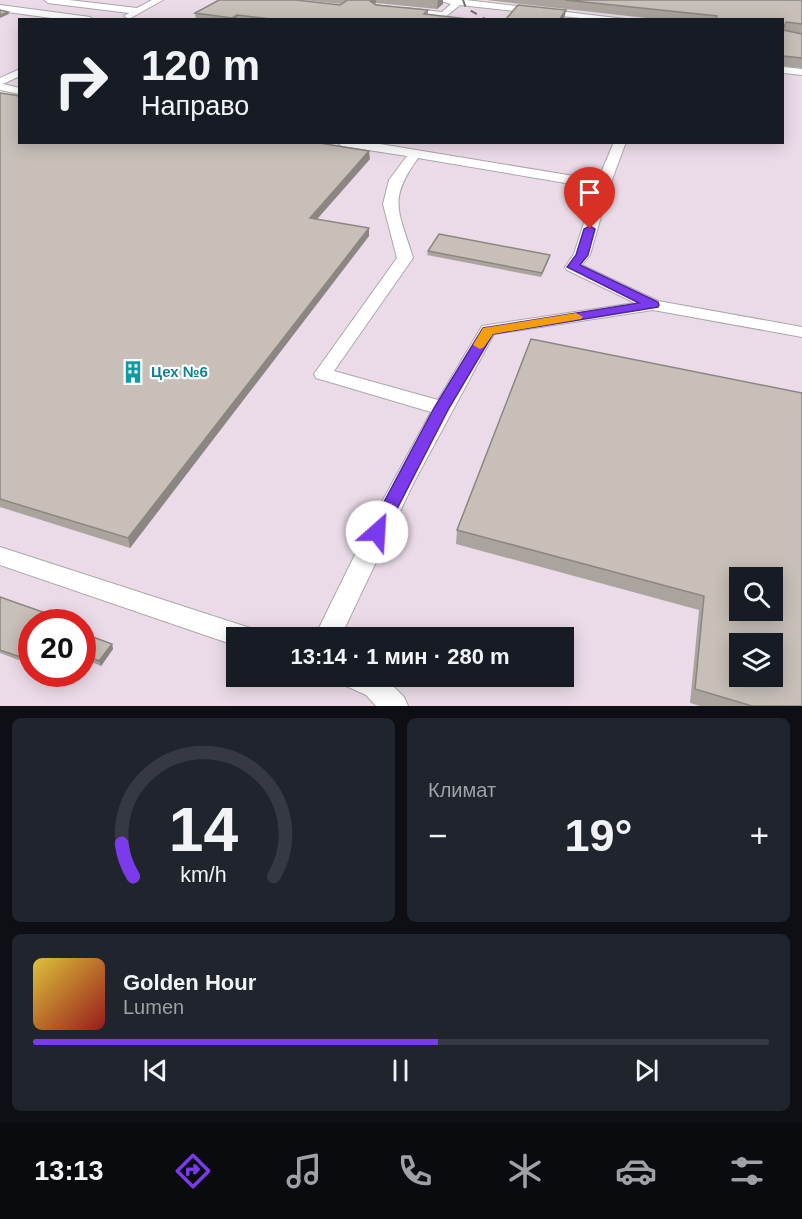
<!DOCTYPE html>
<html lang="ru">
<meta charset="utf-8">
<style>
:root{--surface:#171b24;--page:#20242c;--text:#f1f3f6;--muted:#9ea1a6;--line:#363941;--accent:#7c3aed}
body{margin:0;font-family:Helvetica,sans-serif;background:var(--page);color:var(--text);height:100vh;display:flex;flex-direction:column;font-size:22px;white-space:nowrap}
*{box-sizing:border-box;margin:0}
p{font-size:20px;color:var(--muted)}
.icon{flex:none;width:33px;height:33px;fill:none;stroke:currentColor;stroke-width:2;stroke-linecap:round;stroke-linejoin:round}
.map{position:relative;height:706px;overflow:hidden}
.details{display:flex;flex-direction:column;gap:12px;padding:12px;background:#0d0f14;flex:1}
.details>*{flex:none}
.banner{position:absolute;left:18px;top:18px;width:766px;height:126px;border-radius:0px;box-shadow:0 3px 15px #0003;background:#171b24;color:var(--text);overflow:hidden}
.buttons{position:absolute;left:729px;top:567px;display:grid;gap:12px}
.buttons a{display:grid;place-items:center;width:54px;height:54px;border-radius:0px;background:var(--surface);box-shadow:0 3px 15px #0003;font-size:30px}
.speed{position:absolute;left:18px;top:609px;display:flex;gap:12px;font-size:30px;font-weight:700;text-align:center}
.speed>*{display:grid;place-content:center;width:78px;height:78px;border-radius:50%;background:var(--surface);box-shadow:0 3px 15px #0003;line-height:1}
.speed .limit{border:9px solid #d22;background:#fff;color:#111}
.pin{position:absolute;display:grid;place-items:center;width:51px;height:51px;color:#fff;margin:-62px -26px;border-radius:50% 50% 50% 0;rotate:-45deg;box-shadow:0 0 6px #0007}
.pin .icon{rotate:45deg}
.me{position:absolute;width:66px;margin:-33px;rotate:26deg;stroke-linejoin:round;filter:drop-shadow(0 0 4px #0008)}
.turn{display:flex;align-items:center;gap:21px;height:126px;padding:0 24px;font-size:27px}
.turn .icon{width:78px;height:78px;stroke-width:2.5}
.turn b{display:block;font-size:42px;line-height:51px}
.big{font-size:45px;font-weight:800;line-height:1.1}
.details .tile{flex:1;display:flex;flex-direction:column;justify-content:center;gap:9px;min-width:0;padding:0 21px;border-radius:9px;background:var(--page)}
.details .dial{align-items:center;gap:0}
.dial svg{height:156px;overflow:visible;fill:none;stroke:var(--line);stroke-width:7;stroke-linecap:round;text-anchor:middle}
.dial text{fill:var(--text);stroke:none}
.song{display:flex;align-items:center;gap:18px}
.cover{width:72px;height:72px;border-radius:9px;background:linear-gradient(135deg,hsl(50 70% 55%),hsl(0 70% 35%))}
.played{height:6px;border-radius:3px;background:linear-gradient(90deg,var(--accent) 55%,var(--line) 55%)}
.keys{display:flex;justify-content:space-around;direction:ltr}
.heat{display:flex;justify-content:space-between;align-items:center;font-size:33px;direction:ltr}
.details .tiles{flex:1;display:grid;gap:12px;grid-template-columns:1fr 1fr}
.tile:last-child{grid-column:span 2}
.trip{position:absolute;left:226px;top:627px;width:348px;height:60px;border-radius:0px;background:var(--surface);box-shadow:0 3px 15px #0003;font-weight:800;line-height:60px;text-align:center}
.tabs{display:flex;height:96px;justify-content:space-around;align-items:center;background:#090b0e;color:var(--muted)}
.tabs .icon{width:42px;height:42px}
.tabs .on{color:var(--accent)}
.tabs b{font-size:27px;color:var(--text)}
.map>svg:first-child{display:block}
.industrial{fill:#ebdbe8;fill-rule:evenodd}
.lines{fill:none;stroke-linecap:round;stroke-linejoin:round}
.minor-casing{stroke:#a9a9a9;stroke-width:2}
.minor{fill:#fff;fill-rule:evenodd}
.rail{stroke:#707070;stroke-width:2;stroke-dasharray:7 7;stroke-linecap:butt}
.wall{fill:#aba49e}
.shaded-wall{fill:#8b8681}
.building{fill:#c7bfb8;stroke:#8b8681;stroke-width:1.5;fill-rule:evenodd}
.route{fill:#7c3aed;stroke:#51269a;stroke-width:1.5}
.slow{fill:#f59e0b}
.labels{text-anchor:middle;stroke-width:4.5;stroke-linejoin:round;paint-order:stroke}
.culture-label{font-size:15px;font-weight:bold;fill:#0d838f;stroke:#fff;text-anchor:start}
</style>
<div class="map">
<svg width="802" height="706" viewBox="0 0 802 706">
<rect width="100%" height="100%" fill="#f2efe9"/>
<path class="industrial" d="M0,0h802v706h-802zM20,20h763v122h-763zM740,578h32v32h-32zM32,622h50v52h-50zM237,638h327v38h-327zM740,644h32v32h-32z"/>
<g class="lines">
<g class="minor-casing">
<g id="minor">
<polygon points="44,0 69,0 137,8 152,0 163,0 129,19 124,16 129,13 48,3"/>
<polygon points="438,0 466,0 633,20 599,20 460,5 444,18 405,14 401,11 405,8 442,12 451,4"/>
<polygon points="0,5 90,17 94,20 66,20 0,11"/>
<polygon points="783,67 802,69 802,75 783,73"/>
<polygon points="20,69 20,76 3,84 20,88 20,94 0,90 0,78"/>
<path d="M336,142h32l230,38 16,-38h12l-16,43 -20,70 -8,10 76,36 144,26v10l-149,-27 -159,24 -80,148 -74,156h-26l58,-118 59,-108 -115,-34 -2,-4 83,-116 -14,-54 6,-24 18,-24 -65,-10zM418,158l177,30 -21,66 -9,13 2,3 68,33 -153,23 -44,74 -104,-29 79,-113c-14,-47 -26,-57 5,-100z"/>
<polygon points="0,547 247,627 256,630 260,638 237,638 237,646 0,565"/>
<polygon points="340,676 383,676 404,697 408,706 376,706 366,695 344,685"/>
</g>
</g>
<use href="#minor" class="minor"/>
<polyline class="rail" points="463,0 466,8 487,20"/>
</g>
<g class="wall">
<polygon points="303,0 443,0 443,4 437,9 376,3 374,4 428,10 428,14 477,20 196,20 195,13 340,5 342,4"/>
<polygon points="486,0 802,0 802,68 783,66 783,20 664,20"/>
<polygon points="0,93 370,159 317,219 369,236 130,548 0,507"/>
<polygon points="428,251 549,259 541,277 427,255"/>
<polygon points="531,339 802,706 700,706 690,703 699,610 456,544 457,530"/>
<polygon points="0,597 32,622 32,665 0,653"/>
<polygon points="82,633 112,644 113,649 101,666 82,658"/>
</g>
<g class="shaded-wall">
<polygon points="371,0 376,0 376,3 371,6"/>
<polygon points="438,0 443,0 443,4 437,9"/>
<polygon points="566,10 564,20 559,20"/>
<polygon points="8,12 9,14 0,18 0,15"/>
<polygon points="237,15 238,20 232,20 232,18"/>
<polygon points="369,151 370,159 311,226 310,218"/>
<polygon points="369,228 369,236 130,548 128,538"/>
<polygon points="550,255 549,259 541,277 542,273"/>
<polygon points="112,644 113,649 101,666 99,661"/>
</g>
<g class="building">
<polygon points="219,0 296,0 340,5 346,1 346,0 370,0 370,1 376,5 428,10 424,14 477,20 279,20 237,15 232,18 195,13"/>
<polygon points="565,0 802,0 802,24 786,22 783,30 802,34 802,58 783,56 783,20 716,20 717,16"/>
<polygon points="518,5 566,10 559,20 505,20"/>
<polygon points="0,10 8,12 0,15"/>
<polygon points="0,93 20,96 20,142 313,142 369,151 310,218 369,228 128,538 0,499"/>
<polygon points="439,234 550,255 542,273 428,251"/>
<path d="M531,339l271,54v313h-50l-57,-17 9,-93 -247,-66zM740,578h32v32h-32zM740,644h32v32h-32z"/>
<polygon points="0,597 71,622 32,622 32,661 0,650"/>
<polygon points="82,633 112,644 99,661 82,654"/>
</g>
<polygon class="route" points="590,226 595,229 588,255 580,265 658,302 659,305 658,307 493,334 449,408 383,536 377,538 371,536 368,532 434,408 483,328 639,303 567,267 576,255 584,229"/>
<polygon class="slow" points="576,313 583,317 581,319 493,334 484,347 480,349 473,345 483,328"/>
<defs>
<g id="building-bare" transform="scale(1.8)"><path d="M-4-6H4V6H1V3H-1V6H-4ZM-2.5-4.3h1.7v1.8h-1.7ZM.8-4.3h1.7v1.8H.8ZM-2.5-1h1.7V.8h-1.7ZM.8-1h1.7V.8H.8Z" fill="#0f9aa8" stroke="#fff" stroke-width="2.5" paint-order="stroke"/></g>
</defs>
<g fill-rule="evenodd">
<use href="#building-bare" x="133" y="372"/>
</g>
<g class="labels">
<g class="culture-label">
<text x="151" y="377">Цех №6</text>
</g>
</g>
</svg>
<div class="buttons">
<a><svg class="icon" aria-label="search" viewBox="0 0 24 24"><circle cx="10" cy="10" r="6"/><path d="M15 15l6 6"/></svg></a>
<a><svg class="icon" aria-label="layers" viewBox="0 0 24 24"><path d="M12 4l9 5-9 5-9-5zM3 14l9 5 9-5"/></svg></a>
</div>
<div class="speed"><div class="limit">20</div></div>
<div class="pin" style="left:590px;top:229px;background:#d93025"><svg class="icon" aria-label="arrive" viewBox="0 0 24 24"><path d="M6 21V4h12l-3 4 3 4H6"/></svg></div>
<svg class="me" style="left:377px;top:532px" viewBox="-20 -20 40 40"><circle r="19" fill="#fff"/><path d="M0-13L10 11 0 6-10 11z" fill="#7c3aed"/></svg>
<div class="trip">13:14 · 1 мин · 280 m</div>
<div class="banner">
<div class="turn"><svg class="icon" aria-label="right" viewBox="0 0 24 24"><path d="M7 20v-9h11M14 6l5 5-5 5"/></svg><div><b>120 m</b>Направо</div></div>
</div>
</div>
<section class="details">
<div class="tiles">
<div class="tile dial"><svg viewBox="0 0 100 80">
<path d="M14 69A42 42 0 1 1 86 69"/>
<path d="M14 69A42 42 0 0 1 8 52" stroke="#7c3aed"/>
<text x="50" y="56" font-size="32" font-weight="700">14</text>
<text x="50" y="72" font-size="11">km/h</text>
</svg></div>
<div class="tile"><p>Климат</p>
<div class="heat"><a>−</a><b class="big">19°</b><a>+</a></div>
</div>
<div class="tile">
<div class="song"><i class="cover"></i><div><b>Golden Hour</b><p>Lumen</p></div></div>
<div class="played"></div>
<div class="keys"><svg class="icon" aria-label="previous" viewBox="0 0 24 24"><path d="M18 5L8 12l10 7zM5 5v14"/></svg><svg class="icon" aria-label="pause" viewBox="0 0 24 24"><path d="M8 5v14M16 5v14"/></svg><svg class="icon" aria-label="next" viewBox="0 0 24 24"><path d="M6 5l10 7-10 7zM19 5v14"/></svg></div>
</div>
</div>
</section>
<nav class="tabs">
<b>13:13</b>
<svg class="icon on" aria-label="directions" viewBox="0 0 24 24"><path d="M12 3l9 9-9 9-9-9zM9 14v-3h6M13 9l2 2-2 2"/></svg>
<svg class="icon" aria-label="music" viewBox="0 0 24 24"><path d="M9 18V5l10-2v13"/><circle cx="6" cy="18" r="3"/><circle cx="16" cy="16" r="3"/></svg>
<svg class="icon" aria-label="phone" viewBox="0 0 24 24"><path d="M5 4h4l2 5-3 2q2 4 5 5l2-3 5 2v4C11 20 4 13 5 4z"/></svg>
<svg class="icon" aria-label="climate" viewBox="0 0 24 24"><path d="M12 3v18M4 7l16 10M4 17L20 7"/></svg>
<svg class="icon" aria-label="car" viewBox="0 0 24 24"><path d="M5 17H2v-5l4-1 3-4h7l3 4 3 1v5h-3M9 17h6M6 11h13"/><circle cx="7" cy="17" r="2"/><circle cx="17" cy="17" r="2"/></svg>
<svg class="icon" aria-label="filters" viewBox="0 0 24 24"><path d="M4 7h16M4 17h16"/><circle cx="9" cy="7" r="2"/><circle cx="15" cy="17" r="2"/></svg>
</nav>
